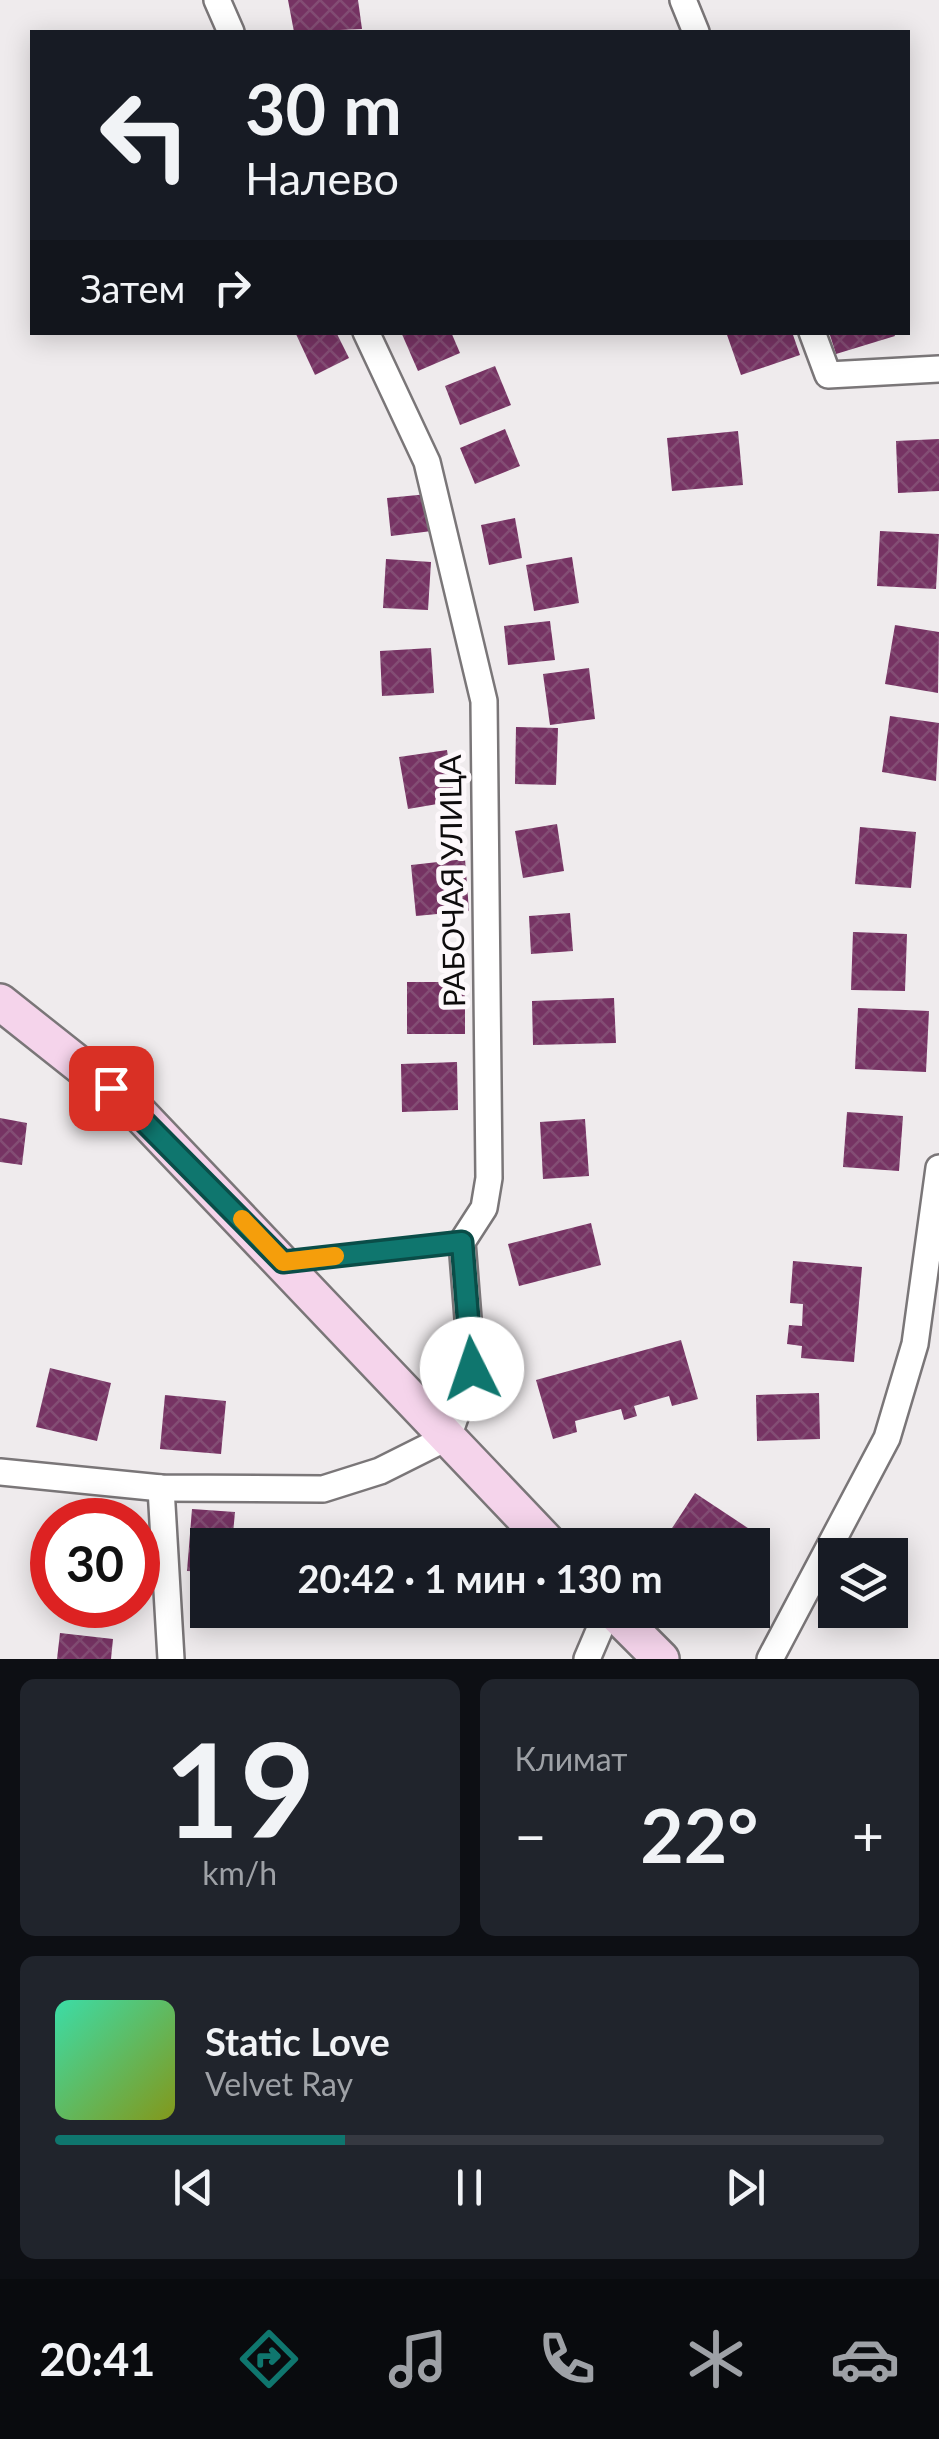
<!DOCTYPE html>
<html lang="ru">
<meta charset="utf-8">
<style>
:root{--surface:#171b24;--page:#20242c;--text:#f1f3f6;--muted:#9ea1a6;--line:#363941;--accent:#0f766e}
body{margin:0;font-family:Lato,sans-serif;background:var(--page);color:var(--text);height:100vh;display:flex;flex-direction:column;font-size:38px;white-space:nowrap}
*{box-sizing:border-box;margin:0}
p{font-size:32px;color:var(--muted)}
.icon{flex:none;width:55px;height:55px;fill:none;stroke:currentColor;stroke-width:2;stroke-linecap:round;stroke-linejoin:round}
.map{position:relative;height:1659px;overflow:hidden}
.drawer{display:flex;flex-direction:column;gap:20px;padding:20px;background:#0d0f14;flex:1}
.drawer>*{flex:none}
.guide{position:absolute;left:30px;top:30px;width:880px;height:305px;border-radius:0px;box-shadow:0 5px 25px #0003;background:#171b24;color:var(--text);overflow:hidden}
.controls{position:absolute;left:818px;top:1538px;display:grid;gap:20px}
.controls a{display:grid;place-items:center;width:90px;height:90px;border-radius:0px;background:var(--surface);box-shadow:0 5px 25px #0003;font-size:50px}
.speed{position:absolute;left:30px;top:1498px;display:flex;gap:20px;font-size:50px;font-weight:700;text-align:center}
.speed>*{display:grid;place-content:center;width:130px;height:130px;border-radius:50%;background:var(--surface);box-shadow:0 5px 25px #0003;line-height:1}
.speed .limit{border:15px solid #d22;background:#fff;color:#111}
.pin{position:absolute;display:grid;place-items:center;width:85px;height:85px;color:#fff;margin:-42px;border-radius:20px;box-shadow:0 5px 15px #0006}
.me{position:absolute;width:110px;margin:-55px;rotate:356deg;stroke-linejoin:round;filter:drop-shadow(0 0 8px #0008)}
.turn{display:flex;align-items:center;gap:35px;height:210px;padding:0 50px;font-size:45px}
.turn .icon{width:130px;height:130px;stroke-width:2.5}
.turn b{display:block;font-size:70px;line-height:85px}
.then{display:flex;align-items:center;height:95px;padding:0 50px;background:#0003;gap:20px;font-size:38px}
.big{font-size:75px;font-weight:700;line-height:1.1}
.drawer .tile{flex:1;display:flex;flex-direction:column;justify-content:center;gap:15px;min-width:0;padding:0 35px;border-radius:15px;background:var(--page)}
.drawer .dial{align-items:center;gap:0}
.dial b{font-size:130px;line-height:1}
.song{display:flex;align-items:center;gap:30px}
.cover{width:120px;height:120px;border-radius:15px;background:linear-gradient(135deg,hsl(160 70% 55%),hsl(70 70% 35%))}
.played{height:10px;border-radius:5px;background:linear-gradient(90deg,var(--accent) 35%,var(--line) 35%)}
.keys{display:flex;justify-content:space-around;direction:ltr}
.heat{display:flex;justify-content:space-between;align-items:center;font-size:55px;direction:ltr}
.drawer .tiles{flex:1;display:grid;gap:20px;grid-template-columns:1fr 1fr}
.tile:last-child{grid-column:span 2}
.trip{position:absolute;left:190px;top:1528px;width:580px;height:100px;border-radius:0px;background:var(--surface);box-shadow:0 5px 25px #0003;font-weight:700;line-height:100px;text-align:center}
.menu{display:flex;height:160px;justify-content:space-around;align-items:center;background:#090b0e;color:var(--muted)}
.menu .icon{width:70px;height:70px}
.menu .selected{color:var(--accent)}
.menu b{font-size:45px;color:var(--text)}
.map>svg:first-child{display:block}
.building{fill:url(#building-cross-hatch)}
.lines{fill:none;stroke-linecap:round;stroke-linejoin:round}
.service-casing{stroke:#7a7678;stroke-width:18}
.minor-casing{stroke:#7a7678;stroke-width:30}
.secondary-casing{stroke:#7a7678;stroke-width:40}
.service{stroke:#fff;stroke-width:12}
.minor{stroke:#fff;stroke-width:25}
.secondary{stroke:#f5d4eb;stroke-width:35}
.route-casing{stroke:#0a4d48;stroke-width:25}
.route{stroke:#0f766e;stroke-width:18}
.slow{stroke:#f59e0b;stroke-width:18}
.labels{text-anchor:middle;stroke-width:10;stroke-linejoin:round;paint-order:stroke}
.street-label{font-size:30px;fill:#0e0c0d;stroke:#fdf8fb}
</style>
<div class="map">
<svg width="939" height="1659" viewBox="0 0 939 1659">
<defs>
<pattern id="building-cross-hatch" width="8" height="8" patternUnits="userSpaceOnUse" patternTransform="scale(2.5)"><rect width="8" height="8" fill="#763363"/><path d="M0 0l8 8M0 8l8-8" fill="none" stroke="#834d74"/></pattern>
</defs>
<rect width="100%" height="100%" fill="#efebed"/>
<g class="building">
<polygon points="288,0 358,0 362,29 294,32"/>
<polygon points="295,332 336,332 349,358 315,375"/>
<polygon points="401,332 451,332 460,353 418,371"/>
<polygon points="726,332 792,332 800,355 741,375"/>
<polygon points="829,332 894,332 895,336 836,354"/>
<polygon points="495,366 511,405 460,425 445,386"/>
<polygon points="505,429 520,466 475,484 460,448"/>
<polygon points="738,431 743,485 672,491 667,438"/>
<polygon points="939,439 939,491 898,493 896,441"/>
<polygon points="428,494 432,531 391,536 387,498"/>
<polygon points="515,518 522,558 489,565 481,525"/>
<polygon points="880,531 939,534 936,589 877,586"/>
<polygon points="572,557 579,603 534,611 526,565"/>
<polygon points="386,559 431,562 428,610 383,608"/>
<polygon points="550,621 555,660 508,665 504,626"/>
<polygon points="895,625 939,632 938,693 885,684"/>
<polygon points="431,648 434,693 382,696 380,651"/>
<polygon points="589,668 595,719 550,725 543,674"/>
<polygon points="890,716 939,723 936,781 882,772"/>
<polygon points="516,727 558,728 556,785 515,784"/>
<polygon points="447,750 455,801 408,809 399,757"/>
<polygon points="557,824 564,871 523,878 515,831"/>
<polygon points="860,827 916,832 911,888 855,884"/>
<polygon points="465,859 469,911 416,916 411,865"/>
<polygon points="570,913 573,951 531,954 529,916"/>
<polygon points="853,932 907,934 905,991 851,990"/>
<rect x="407" y="982" width="58" height="52"/>
<polygon points="614,998 616,1043 533,1045 532,1001"/>
<polygon points="858,1008 929,1011 926,1072 855,1069"/>
<polygon points="457,1062 458,1110 402,1112 401,1064"/>
<polygon points="847,1112 903,1116 899,1171 843,1167"/>
<polygon points="0,1118 27,1123 22,1165 0,1162"/>
<polygon points="585,1119 589,1176 543,1179 540,1122"/>
<polygon points="591,1223 601,1265 519,1286 508,1244"/>
<polygon points="793,1261 862,1267 854,1362 801,1358 802,1346 787,1344 789,1325 802,1326 803,1304 790,1303"/>
<polygon points="681,1340 698,1399 672,1406 669,1396 634,1406 637,1416 624,1420 621,1409 575,1421 577,1432 553,1439 536,1380"/>
<polygon points="50,1368 111,1383 97,1441 36,1427"/>
<polygon points="819,1393 820,1439 757,1441 756,1395"/>
<polygon points="165,1395 226,1401 221,1454 160,1449"/>
<polygon points="695,1493 760,1536 754,1545 661,1545"/>
<polygon points="192,1509 235,1512 232,1545 208,1545 208,1572 187,1571"/>
<polygon points="60,1633 113,1639 111,1659 57,1659"/>
</g>
<g class="lines">
<g class="service-casing">
<polyline id="service" points="286,1261 462,1242"/>
</g>
<g class="minor-casing">
<g id="minor">
<polyline points="217,0 231,32"/>
<polyline points="683,0 696,32"/>
<polyline points="812,332 828,375 939,369"/>
<polyline points="0,1472 161,1488 323,1489 380,1471 448,1437 472,1369 462,1242 484,1208 489,1178 484,701 427,462 366,332"/>
<polyline points="161,1488 171,1659"/>
<polyline points="587,1659 608,1610"/>
<polyline points="770,1659 887,1438 915,1344 939,1168"/>
</g>
</g>
<g class="secondary-casing">
<g id="secondary">
<polyline points="0,1002 135,1109 550,1545"/>
<polyline points="612,1610 661,1659"/>
</g>
</g>
<use href="#service" class="service"/>
<use href="#minor" class="minor"/>
<use href="#secondary" class="secondary"/>
</g>
<g class="lines">
<g class="route-casing">
<polyline id="route" points="111,1088 283,1262 462,1242 472,1369"/>
</g>
<use href="#route" class="route"/>
<polyline class="slow" points="242,1219 283,1262 335,1256"/>
</g>
<g class="labels">
<g class="street-label">
<text transform="translate(453 881) rotate(-91)" y="10">РАБОЧАЯ УЛИЦА</text>
</g>
</g>
</svg>
<div class="controls">
<a><svg class="icon" aria-label="layers" viewBox="0 0 24 24"><path d="M12 4l9 5-9 5-9-5zM3 14l9 5 9-5"/></svg></a>
</div>
<div class="speed"><div class="limit">30</div></div>
<div class="pin" style="left:111px;top:1088px;background:#d93025"><svg class="icon" aria-label="arrive" viewBox="0 0 24 24"><path d="M6 21V4h12l-3 4 3 4H6"/></svg></div>
<svg class="me" style="left:472px;top:1369px" viewBox="-20 -20 40 40"><circle r="19" fill="#fff"/><path d="M0-13L10 11 0 6-10 11z" fill="#0f766e"/></svg>
<div class="trip">20:42 · 1 мин · 130 m</div>
<div class="guide">
<div class="turn"><svg class="icon" aria-label="left" viewBox="0 0 24 24"><path d="M17 20v-9H6M10 6l-5 5 5 5"/></svg><div><b>30 m</b>Налево</div></div>
<div class="then">Затем<svg class="icon" aria-label="right" viewBox="0 0 24 24"><path d="M7 20v-9h11M14 6l5 5-5 5"/></svg></div>
</div>
</div>
<section class="drawer">
<div class="tiles">
<div class="tile dial"><b>19</b><p>km/h</p></div>
<div class="tile"><p>Климат</p>
<div class="heat"><a>−</a><b class="big">22°</b><a>+</a></div>
</div>
<div class="tile">
<div class="song"><i class="cover"></i><div><b>Static Love</b><p>Velvet Ray</p></div></div>
<div class="played"></div>
<div class="keys"><svg class="icon" aria-label="previous" viewBox="0 0 24 24"><path d="M18 5L8 12l10 7zM5 5v14"/></svg><svg class="icon" aria-label="pause" viewBox="0 0 24 24"><path d="M8 5v14M16 5v14"/></svg><svg class="icon" aria-label="next" viewBox="0 0 24 24"><path d="M6 5l10 7-10 7zM19 5v14"/></svg></div>
</div>
</div>
</section>
<nav class="menu">
<b>20:41</b>
<svg class="icon selected" aria-label="directions" viewBox="0 0 24 24"><path d="M12 3l9 9-9 9-9-9zM9 14v-3h6M13 9l2 2-2 2"/></svg>
<svg class="icon" aria-label="music" viewBox="0 0 24 24"><path d="M9 18V5l10-2v13"/><circle cx="6" cy="18" r="3"/><circle cx="16" cy="16" r="3"/></svg>
<svg class="icon" aria-label="phone" viewBox="0 0 24 24"><path d="M5 4h4l2 5-3 2q2 4 5 5l2-3 5 2v4C11 20 4 13 5 4z"/></svg>
<svg class="icon" aria-label="climate" viewBox="0 0 24 24"><path d="M12 3v18M4 7l16 10M4 17L20 7"/></svg>
<svg class="icon" aria-label="car" viewBox="0 0 24 24"><path d="M5 17H2v-5l4-1 3-4h7l3 4 3 1v5h-3M9 17h6M6 11h13"/><circle cx="7" cy="17" r="2"/><circle cx="17" cy="17" r="2"/></svg>
</nav>
